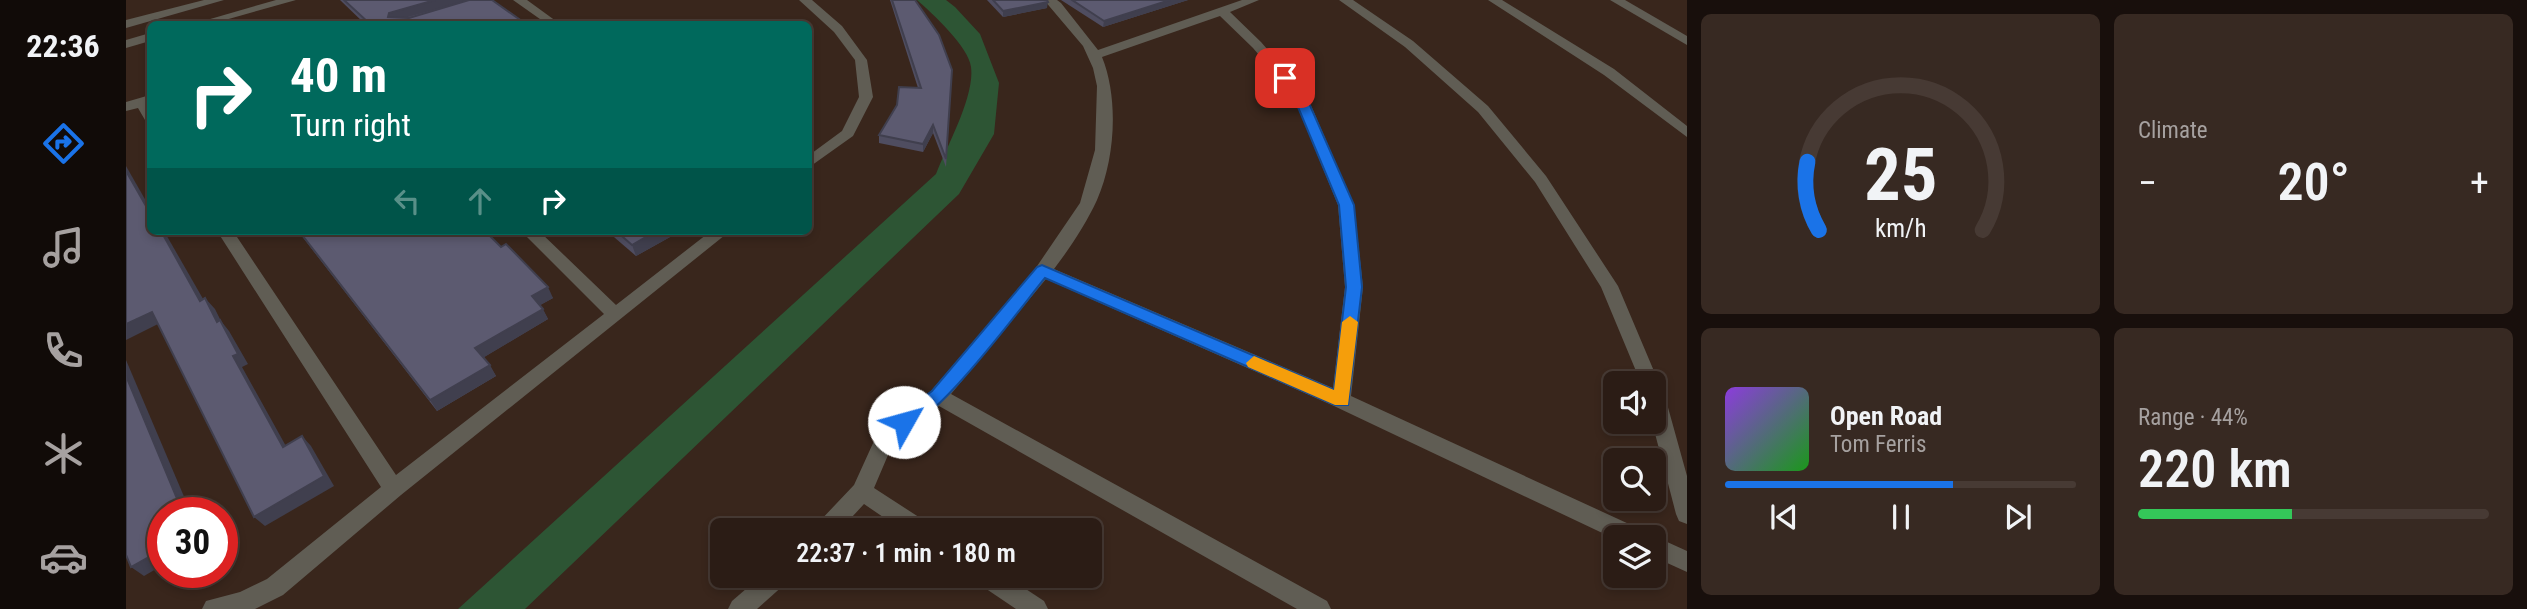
<!DOCTYPE html>
<meta charset="utf-8">
<style>
:root{--surface:#2b1c15;--page:#372922;--text:#f1f3f6;--muted:#a6a1a0;--line:#473a34;--accent:#1a73e8}
body{margin:0;font-family:"Roboto Condensed",sans-serif;background:var(--page);color:var(--text);height:100vh;display:flex;flex-direction:column;font-size:26px;white-space:nowrap}
*{box-sizing:border-box;margin:0}
p{font-size:23px;color:var(--muted)}
.icon{flex:none;width:38px;height:38px;fill:none;stroke:currentColor;stroke-width:2;stroke-linecap:round;stroke-linejoin:round}
.map{position:relative;flex:1;overflow:hidden}
.sheet{display:flex;flex-direction:column;gap:14px;padding:14px;background:#180f0c;width:840px}
.sheet>*{flex:none}
.guide{position:absolute;left:21px;top:21px;width:665px;height:214px;border-radius:10px;box-shadow:0 4px 10px #0003,0 0 0 2px var(--line);background:#00695c;color:#fff;overflow:hidden}
.controls{position:absolute;left:1477px;top:371px;display:grid;gap:14px}
.controls a{display:grid;place-items:center;width:63px;height:63px;border-radius:10px;background:var(--surface);box-shadow:0 4px 10px #0003,0 0 0 2px var(--line);font-size:35px}
.speed{position:absolute;left:21px;top:497px;display:flex;gap:14px;font-size:35px;font-weight:700;text-align:center}
.speed>*{display:grid;place-content:center;width:91px;height:91px;border-radius:50%;background:var(--surface);box-shadow:0 4px 10px #0003,0 0 0 2px var(--line);line-height:1}
.speed .limit{border:10px solid #d22;background:#fff;color:#111}
.pin{position:absolute;display:grid;place-items:center;width:60px;height:60px;color:#fff;margin:-30px;border-radius:14px;box-shadow:0 4px 10px #0006}
.me{position:absolute;width:77px;margin:-38px;rotate:52deg;stroke-linejoin:round;filter:drop-shadow(0 0 5px #0008)}
.turn{display:flex;align-items:center;gap:24px;height:147px;padding:0 28px;font-size:32px}
.turn .icon{width:91px;height:91px;stroke-width:2.5}
.turn b{display:block;font-size:49px;line-height:60px}
.lanes{display:flex;align-items:center;height:66px;padding:0 28px;background:#0003;justify-content:center;gap:35px;direction:ltr}
.lanes .off{opacity:.35}
.big{font-size:52px;font-weight:600;line-height:1.1}
.sheet .tile{flex:1;display:flex;flex-direction:column;justify-content:center;gap:10px;min-width:0;padding:0 24px;border-radius:10px;background:var(--page)}
.sheet .dial{align-items:center;gap:0}
.dial svg{height:182px;overflow:visible;fill:none;stroke:var(--line);stroke-width:7;stroke-linecap:round;text-anchor:middle}
.dial text{fill:var(--text);stroke:none}
.song{display:flex;align-items:center;gap:21px}
.cover{width:84px;height:84px;border-radius:10px;background:linear-gradient(135deg,hsl(270 70% 55%),hsl(120 70% 35%))}
.played{height:7px;border-radius:4px;background:linear-gradient(90deg,var(--accent) 65%,var(--line) 65%)}
.keys{display:flex;justify-content:space-around;direction:ltr}
.heat{display:flex;justify-content:space-between;align-items:center;font-size:38px;direction:ltr}
.charge{height:10px;border-radius:5px;background:linear-gradient(90deg,#34c759 44%,var(--line) 0)}
.sheet .tiles{flex:1;display:grid;gap:14px;grid-template-columns:repeat(2,1fr)}
.trip{position:absolute;left:584px;top:518px;width:392px;height:70px;border-radius:10px;background:var(--surface);box-shadow:0 4px 10px #0003,0 0 0 2px var(--line);font-weight:600;line-height:70px;text-align:center}
main{display:flex;flex:1;min-height:0}
.tab-bar{display:flex;flex-direction:column;width:126px;justify-content:space-around;align-items:center;background:#110b08;color:var(--muted)}
.tab-bar .icon{width:49px;height:49px}
.tab-bar .active{color:var(--accent)}
.tab-bar b{font-size:32px;color:var(--text)}
.map>svg:first-child{display:block}
.green{fill:#2d5534}
.lines{fill:none;stroke-linecap:round;stroke-linejoin:round}
.minor{fill:#605d54;fill-rule:evenodd}
.wall{fill:#4f4d60}
.shaded-wall{fill:#403f4e}
.building{fill:#5c5a70;stroke:#403f4e;stroke-width:2}
.route{fill:#1a73e8;stroke:#114b97;stroke-width:2}
.slow{fill:#f59e0b}
</style>
<main>
<nav class="tab-bar">
<b>22:36</b>
<svg class="icon active" aria-label="directions" viewBox="0 0 24 24"><path d="M12 3l9 9-9 9-9-9zM9 14v-3h6M13 9l2 2-2 2"/></svg>
<svg class="icon" aria-label="music" viewBox="0 0 24 24"><path d="M9 18V5l10-2v13"/><circle cx="6" cy="18" r="3"/><circle cx="16" cy="16" r="3"/></svg>
<svg class="icon" aria-label="phone" viewBox="0 0 24 24"><path d="M5 4h4l2 5-3 2q2 4 5 5l2-3 5 2v4C11 20 4 13 5 4z"/></svg>
<svg class="icon" aria-label="climate" viewBox="0 0 24 24"><path d="M12 3v18M4 7l16 10M4 17L20 7"/></svg>
<svg class="icon" aria-label="car" viewBox="0 0 24 24"><path d="M5 17H2v-5l4-1 3-4h7l3 4 3 1v5h-3M9 17h6M6 11h13"/><circle cx="7" cy="17" r="2"/><circle cx="17" cy="17" r="2"/></svg>
</nav>
<div class="map">
<svg width="1561" height="609" viewBox="0 0 1561 609">
<rect width="100%" height="100%" fill="#39261c"/>
<path class="green" d="M791,0h29l9,7 25,27 19,49 -5,51 -35,60 -434,415h-67l478,-435c11,-28 39,-78 35,-107 -2,-20 -39,-54 -54,-67z"/>
<g class="lines">
<g class="minor">
<polygon points="78,0 98,0 0,28 0,20"/>
<polygon points="150,0 170,0 85,24 67,24"/>
<polygon points="387,0 401,0 434,24 421,24"/>
<polygon points="673,0 686,0 716,26 741,60 747,97 727,136 682,168 682,156 716,131 733,97 729,60 708,32"/>
<path d="M918,0h13l4,3 37,47 144,-50h17l-29,12 31,30 45,52 48,111 9,82 -12,109 291,134 3,7 -30,2 -281,-133 -288,-127 -95,115 376,207 4,8h-34l-358,-203 -45,35 -20,47 54,35 3,7h-29l-38,-26 -24,26h-25l3,-7 36,-38 25,-55 52,-39 100,-116 49,-72 15,-53 2,-64 -4,-18 -10,-22zM1094,16l33,32 40,47 45,110 7,82 -12,101 -279,-119c16,-21 32,-45 43,-69 18,-41 22,-101 5,-143z"/>
<polygon points="1213,0 1227,0 1287,41 1362,106 1420,176 1492,286 1533,383 1532,387 1538,393 1561,476 1561,524 1553,521 1550,514 1526,422 1528,383 1515,383 1475,287 1409,182 1352,112 1279,47"/>
<polygon points="1362,0 1376,0 1488,69 1561,126 1561,137 1478,75"/>
<polygon points="1484,0 1499,0 1561,36 1561,45"/>
<polygon points="24,33 24,41 0,48 0,40"/>
<polygon points="24,95 24,121 19,120 12,108 0,111 0,102"/>
<polygon points="91,231 107,231 270,475 478,314 395,231 413,231 490,305 585,231 604,231 275,495 157,595 129,609 76,609 80,601 114,592 141,579 255,487"/>
<polygon points="1528,536 1561,551 1561,572 1528,557 1528,537 1524,537"/>
<polygon points="635,576 662,576 659,584 631,609 602,609 606,601"/>
<polygon points="850,576 880,576 918,601 922,609 890,609 853,584"/>
</g>
</g>
<g class="wall">
<polygon points="214,0 366,0 400,24 239,24"/>
<polygon points="764,0 789,0 826,70 820,167 807,133 797,152 753,143 753,135 792,88"/>
<polygon points="861,0 921,0 921,8 877,17"/>
<polygon points="935,0 1062,0 977,27"/>
<polygon points="172,231 359,231 427,298 414,305 422,319 358,357 370,376 311,411"/>
<polygon points="481,231 553,231 553,232 510,256"/>
</g>
<g class="shaded-wall">
<polygon points="309,0 344,0 267,21 262,17 263,13"/>
<polygon points="1044,0 1062,0 977,27 978,21"/>
<polygon points="922,2 921,8 877,17 877,11"/>
<polygon points="807,125 807,133 797,152 797,144"/>
<polygon points="0,166 24,208 24,213 0,171"/>
<polygon points="35,231 38,231 84,311 74,301"/>
<polygon points="530,231 553,232 510,256 506,245"/>
<polygon points="422,287 427,298 411,307 406,296"/>
<polygon points="79,298 89,309 95,321 103,331 122,364 116,367 166,457 157,447 107,356"/>
<polygon points="417,309 422,319 355,359 349,348"/>
<polygon points="26,312 36,322 0,340 0,324"/>
<polygon points="0,360 65,513 57,513 0,376"/>
<polygon points="364,365 370,376 311,411 304,400"/>
<polygon points="176,436 185,446 208,486 139,526 128,517"/>
<polygon points="37,549 37,565 18,576 5,567"/>
</g>
<g class="building">
<polygon points="218,0 309,0 263,13 262,17 283,18 343,0 366,0 400,24 244,24"/>
<polygon points="766,0 789,0 813,35 826,70 820,159 807,125 797,144 753,135 771,105 773,87 795,88"/>
<polygon points="867,0 921,0 922,2 877,11"/>
<polygon points="946,0 1044,0 978,21"/>
<polygon points="0,171 24,213 24,231 35,231 74,301 79,298 91,322 94,320 112,354 107,356 157,447 176,436 198,476 128,517 26,312 0,324"/>
<polygon points="173,231 359,231 375,247 380,244 422,287 406,296 417,309 349,348 364,365 304,400"/>
<polygon points="490,231 530,231 506,245"/>
<polygon points="0,376 57,513 37,513 37,549 5,567 0,555"/>
</g>
<path class="route" d="M1159,74l20,20 49,111 8,82 -14,118h-13l-290,-127c-21,25 -119,160 -148,150l-2,-6 2,-5 35,-26 105,-124 5,-2 292,125 12,-103 -7,-82 -46,-110 -14,-17z"/>
<polygon class="slow" points="1224,316 1232,322 1222,405 1209,405 1122,367 1120,363 1128,356 1208,390 1216,322"/>
</svg>
<div class="controls">
<a><svg class="icon" aria-label="sound" viewBox="0 0 24 24"><path d="M4 9h4l5-4v14l-5-4H4zM17 9q2 3 0 6"/></svg></a>
<a><svg class="icon" aria-label="search" viewBox="0 0 24 24"><circle cx="10" cy="10" r="6"/><path d="M15 15l6 6"/></svg></a>
<a><svg class="icon" aria-label="layers" viewBox="0 0 24 24"><path d="M12 4l9 5-9 5-9-5zM3 14l9 5 9-5"/></svg></a>
</div>
<div class="speed"><div class="limit">30</div></div>
<div class="pin" style="left:1159px;top:78px;background:#d93025"><svg class="icon" aria-label="arrive" viewBox="0 0 24 24"><path d="M6 21V4h12l-3 4 3 4H6"/></svg></div>
<svg class="me" style="left:778px;top:422px" viewBox="-20 -20 40 40"><circle r="19" fill="#fff"/><path d="M0-13L10 11 0 6-10 11z" fill="#1a73e8"/></svg>
<div class="trip">22:37 · 1 min · 180 m</div>
<div class="guide">
<div class="turn"><svg class="icon" aria-label="right" viewBox="0 0 24 24"><path d="M7 20v-9h11M14 6l5 5-5 5"/></svg><div><b>40 m</b>Turn right</div></div>
<div class="lanes"><svg class="icon off" aria-label="left" viewBox="0 0 24 24"><path d="M17 20v-9H6M10 6l-5 5 5 5"/></svg><svg class="icon off" aria-label="ahead" viewBox="0 0 24 24"><path d="M12 20V5M6 11l6-6 6 6"/></svg><svg class="icon" aria-label="right" viewBox="0 0 24 24"><path d="M7 20v-9h11M14 6l5 5-5 5"/></svg></div>
</div>
</div>
<section class="sheet">
<div class="tiles">
<div class="tile dial"><svg viewBox="0 0 100 80">
<path d="M14 69A42 42 0 1 1 86 69"/>
<path d="M14 69A42 42 0 0 1 9 39" stroke="#1a73e8"/>
<text x="50" y="56" font-size="32" font-weight="700">25</text>
<text x="50" y="72" font-size="11">km/h</text>
</svg></div>
<div class="tile"><p>Climate</p>
<div class="heat"><a>−</a><b class="big">20°</b><a>+</a></div>
</div>
<div class="tile">
<div class="song"><i class="cover"></i><div><b>Open Road</b><p>Tom Ferris</p></div></div>
<div class="played"></div>
<div class="keys"><svg class="icon" aria-label="previous" viewBox="0 0 24 24"><path d="M18 5L8 12l10 7zM5 5v14"/></svg><svg class="icon" aria-label="pause" viewBox="0 0 24 24"><path d="M8 5v14M16 5v14"/></svg><svg class="icon" aria-label="next" viewBox="0 0 24 24"><path d="M6 5l10 7-10 7zM19 5v14"/></svg></div>
</div>
<div class="tile"><p>Range · 44%</p><b class="big">220 km</b><div class="charge"></div></div>
</div>
</section>
</main>
